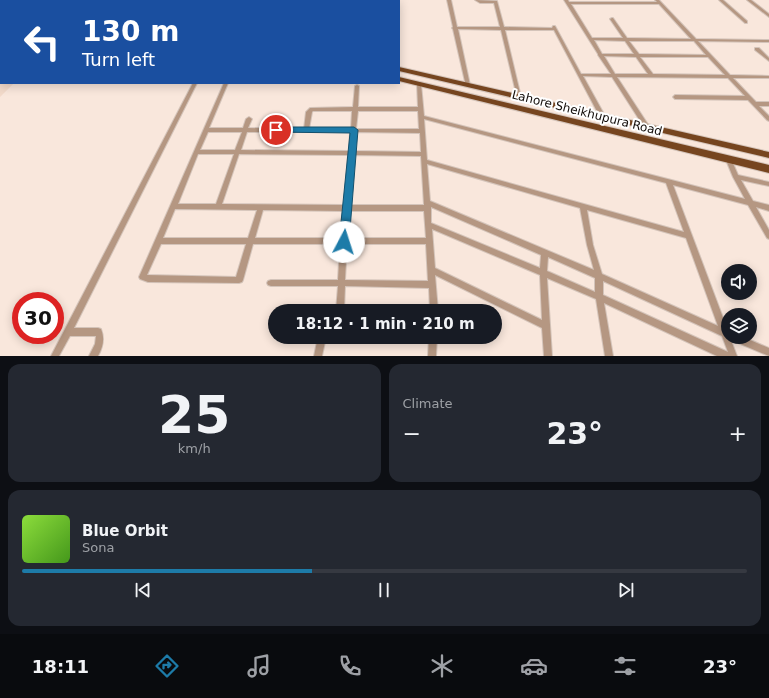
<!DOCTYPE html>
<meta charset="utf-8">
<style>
:root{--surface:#171b24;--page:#242831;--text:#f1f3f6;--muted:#9ea1a6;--line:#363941;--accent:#1d7ba8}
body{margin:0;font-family:"DejaVu Sans",sans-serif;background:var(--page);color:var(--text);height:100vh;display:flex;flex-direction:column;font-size:15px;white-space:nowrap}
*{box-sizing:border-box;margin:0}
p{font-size:13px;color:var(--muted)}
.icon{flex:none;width:22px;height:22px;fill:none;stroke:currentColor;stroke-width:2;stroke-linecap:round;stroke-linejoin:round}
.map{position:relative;height:356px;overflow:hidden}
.sheet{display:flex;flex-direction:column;gap:8px;padding:8px;background:#0d0f14;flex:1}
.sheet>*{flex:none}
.hud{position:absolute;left:0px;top:0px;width:400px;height:84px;box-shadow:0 2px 10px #0003;background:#1a4fa0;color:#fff;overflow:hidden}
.controls{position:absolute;left:721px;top:264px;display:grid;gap:8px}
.controls a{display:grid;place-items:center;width:36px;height:36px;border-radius:50%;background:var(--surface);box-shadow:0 2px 10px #0003;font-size:20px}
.speed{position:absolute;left:12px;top:292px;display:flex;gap:8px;font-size:20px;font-weight:700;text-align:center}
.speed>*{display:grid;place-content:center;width:52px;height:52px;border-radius:50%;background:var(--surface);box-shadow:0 2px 10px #0003;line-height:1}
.speed .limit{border:6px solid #d22;background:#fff;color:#111}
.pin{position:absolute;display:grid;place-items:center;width:34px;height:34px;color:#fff;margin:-17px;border:2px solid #fff;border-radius:50%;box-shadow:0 1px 4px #0007}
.me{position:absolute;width:44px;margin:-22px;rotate:5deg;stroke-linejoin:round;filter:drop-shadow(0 0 3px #0008)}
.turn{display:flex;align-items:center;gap:14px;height:84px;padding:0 16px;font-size:18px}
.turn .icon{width:52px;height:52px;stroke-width:2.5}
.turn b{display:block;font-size:28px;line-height:34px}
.big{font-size:30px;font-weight:600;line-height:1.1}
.sheet .tile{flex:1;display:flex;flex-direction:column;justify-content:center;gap:6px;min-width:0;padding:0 14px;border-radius:12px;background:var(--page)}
.sheet .dial{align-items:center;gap:0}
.dial b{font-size:52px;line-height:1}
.song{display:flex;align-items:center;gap:12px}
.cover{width:48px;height:48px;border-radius:6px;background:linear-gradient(135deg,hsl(90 70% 55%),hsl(100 70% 35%))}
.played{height:4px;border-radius:2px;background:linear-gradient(90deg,var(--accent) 40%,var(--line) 40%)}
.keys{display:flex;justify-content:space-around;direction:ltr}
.heat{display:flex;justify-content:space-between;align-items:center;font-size:22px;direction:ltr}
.sheet .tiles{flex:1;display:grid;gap:8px;grid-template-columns:1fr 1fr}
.tile:last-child{grid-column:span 2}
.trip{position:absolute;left:268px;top:304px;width:234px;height:40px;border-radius:20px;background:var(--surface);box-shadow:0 2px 10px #0003;font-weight:600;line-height:40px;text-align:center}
.dock{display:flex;height:64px;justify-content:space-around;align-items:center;background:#090b0e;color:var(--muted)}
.dock .icon{width:28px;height:28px}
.dock .active{color:var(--accent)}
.dock b{font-size:18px;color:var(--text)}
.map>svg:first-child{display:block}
.built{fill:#f2daca}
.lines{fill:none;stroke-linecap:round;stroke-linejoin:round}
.minor-casing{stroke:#d4c4ba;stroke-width:2}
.trunk-casing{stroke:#d4c4ba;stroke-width:2}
.minor{fill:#b59782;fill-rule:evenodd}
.trunk{fill:#76451f;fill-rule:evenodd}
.route{fill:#1d7ba8;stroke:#13506d}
.labels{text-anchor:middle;stroke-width:4;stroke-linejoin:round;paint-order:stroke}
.street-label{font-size:12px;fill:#110b08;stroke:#fff}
</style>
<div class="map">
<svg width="769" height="356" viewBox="0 0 769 356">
<rect width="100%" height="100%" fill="#f9e7dc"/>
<polygon class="built" points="0,6 1,6 1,83 14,83 0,97"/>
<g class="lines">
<g class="minor-casing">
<g id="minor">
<polygon points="182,0 186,0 185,1 181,1"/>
<polygon points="188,0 192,0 191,1 187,1"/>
<polygon points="235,0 239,0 238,1 234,1"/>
<path d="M447,0h4l6,27h43l-6,-24h-14l-5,-3 22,1 7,26 48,1 1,-2h2l26,48h30l-13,-19v-1l-34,-54h4l1,2h88l-2,-2h4l37,39 73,1v2l-71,-1 32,34 39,1v2h-36l23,24h13v4h-10l10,10v5l-2,-1 -19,-20 -73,-1 -2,-2 2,-2 70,1 -17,-18 -111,-1 32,49 -3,2 -2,-1 -32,-50 -29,-1 22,40 -3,2 -2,-1 -46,-87h-49l16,67 -2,2 -2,-2 -16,-67 -43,-1 12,56 -2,1h-2l-13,-57 -1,-1 1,-1zM571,4h88l32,35 -64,-1 -14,-20h-1l-2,1 13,19h-31zM594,40l31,1 9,13h-32zM629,41h65l12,14 -67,-1zM604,56l32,1 12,17h-33zM640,57h68l17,18 -72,-1z"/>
<polygon points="719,0 723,0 747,21 747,23 745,23"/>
<polygon points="747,0 751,0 769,14 769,17"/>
<polygon points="755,48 759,48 769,58 769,61 755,50"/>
<path d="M193,83h4l-123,245h24l3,1c4,10 2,18 -3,27h-9l6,-12 1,-8h-26l-11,20h-8z"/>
<path d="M224,83h4l-19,45h34l3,-9 3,-2 3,2 -4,9 56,1 2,-17 4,-4 43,-1 2,-21 2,-1 2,1 -1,21h60l-1,-23 2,-1 2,1 3,32 321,83 -12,-22 -7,-17 1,-1h4l7,16 31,7v4l-28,-6 12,21 16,4v6l-13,-4 13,23v9l-2,-1 -19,-33 -75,-20 55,146v6h15l26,11v8l-38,-16 -1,-2 7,18h-20l-113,-53 9,53h-8l-9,-57 -49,-21 5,78h-8l-2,-28 -107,-53 3,36h-8l-1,-23 -84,-2 -1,25h-8l2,-25h-67l-3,-1 -1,-2 1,-2 3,-1h67l2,-36h-87l-10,36 -1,2 -3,1 -91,-1 -8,-3 -1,-2zM313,111h39l-1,18h-42l3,-17zM358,111h60l1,18h-63zM424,119l242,64 18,49 -257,-72zM208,132h34l-7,18h-35zM247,132h103l-1,19 -108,-1zM356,132l64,1 1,19 -67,-1zM198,154h36l-18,50h-38zM239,154l109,1 -4,50 -122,-1zM354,155l67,1 3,49h-74zM427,164l153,44 7,37 7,25 -164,-69zM431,207l110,48 -1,13 -109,-45zM175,209l82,1 -9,28h-85zM263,210l80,1 -2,27h-86zM587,210l99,28 32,88 -116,-52 -9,-29zM350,211h74l2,27h-78zM432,229l108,46 2,45 -107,-52zM161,244h85l-10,33 -89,-2zM347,244h79l2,37 -83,-1zM548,257l47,21v14l-48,-21zM603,281l119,55 6,16 -125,-57z"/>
<polygon points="318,337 326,337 322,356 314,356"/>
<polygon points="429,337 437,337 436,356 428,356"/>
</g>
</g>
<g class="trunk-casing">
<g id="trunk">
<polygon points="62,0 71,0 72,1 63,1"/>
<polygon points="102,0 112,0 113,1 103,1"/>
<polygon points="399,67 769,152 769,158 399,71"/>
<polygon points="399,77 769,165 769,173 399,81"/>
</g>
</g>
<use href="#minor" class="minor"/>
<use href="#trunk" class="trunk"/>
</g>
<polygon class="route" points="276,127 354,127 358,130 349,242 348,245 344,246 341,245 339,242 350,133 273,132 272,130"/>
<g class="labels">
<g class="street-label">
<text transform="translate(587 113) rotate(14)" y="4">Lahore Sheikhupura Road</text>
</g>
</g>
</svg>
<div class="controls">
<a><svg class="icon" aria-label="sound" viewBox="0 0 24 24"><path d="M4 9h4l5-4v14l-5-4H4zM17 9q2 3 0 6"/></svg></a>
<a><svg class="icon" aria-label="layers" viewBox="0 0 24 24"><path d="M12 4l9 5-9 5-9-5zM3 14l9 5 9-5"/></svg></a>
</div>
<div class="speed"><div class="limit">30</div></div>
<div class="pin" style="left:276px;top:130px;background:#d93025"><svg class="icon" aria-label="arrive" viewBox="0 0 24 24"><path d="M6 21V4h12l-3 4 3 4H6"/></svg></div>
<svg class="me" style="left:344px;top:242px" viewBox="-20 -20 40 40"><circle r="19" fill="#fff"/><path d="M0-13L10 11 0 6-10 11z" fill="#1d7ba8"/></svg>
<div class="trip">18:12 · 1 min · 210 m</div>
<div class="hud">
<div class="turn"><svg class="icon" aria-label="left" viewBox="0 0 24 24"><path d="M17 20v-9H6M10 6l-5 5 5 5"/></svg><div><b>130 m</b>Turn left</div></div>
</div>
</div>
<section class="sheet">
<div class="tiles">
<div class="tile dial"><b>25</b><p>km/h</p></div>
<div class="tile"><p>Climate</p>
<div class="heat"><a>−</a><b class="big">23°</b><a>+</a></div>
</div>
<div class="tile">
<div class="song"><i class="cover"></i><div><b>Blue Orbit</b><p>Sona</p></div></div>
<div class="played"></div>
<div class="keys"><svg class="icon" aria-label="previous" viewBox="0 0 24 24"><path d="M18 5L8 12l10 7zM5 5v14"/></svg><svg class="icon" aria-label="pause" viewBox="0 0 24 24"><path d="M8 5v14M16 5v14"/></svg><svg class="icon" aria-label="next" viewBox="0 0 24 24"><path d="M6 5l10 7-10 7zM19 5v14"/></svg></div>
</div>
</div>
</section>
<nav class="dock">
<b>18:11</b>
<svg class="icon active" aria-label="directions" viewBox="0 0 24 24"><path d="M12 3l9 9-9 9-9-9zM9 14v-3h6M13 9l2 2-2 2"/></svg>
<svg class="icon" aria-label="music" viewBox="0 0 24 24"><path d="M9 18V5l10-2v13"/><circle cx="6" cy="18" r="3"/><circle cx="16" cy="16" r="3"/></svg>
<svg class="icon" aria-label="phone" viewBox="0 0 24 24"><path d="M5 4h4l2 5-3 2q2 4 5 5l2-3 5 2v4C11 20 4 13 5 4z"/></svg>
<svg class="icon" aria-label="climate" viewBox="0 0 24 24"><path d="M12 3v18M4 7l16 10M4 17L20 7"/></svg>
<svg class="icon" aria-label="car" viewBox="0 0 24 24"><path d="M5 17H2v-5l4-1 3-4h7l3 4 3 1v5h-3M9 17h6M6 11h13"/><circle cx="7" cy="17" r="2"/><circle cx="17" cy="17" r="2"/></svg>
<svg class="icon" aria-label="filters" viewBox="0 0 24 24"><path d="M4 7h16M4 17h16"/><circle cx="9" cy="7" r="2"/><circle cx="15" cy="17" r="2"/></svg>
<b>23°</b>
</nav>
